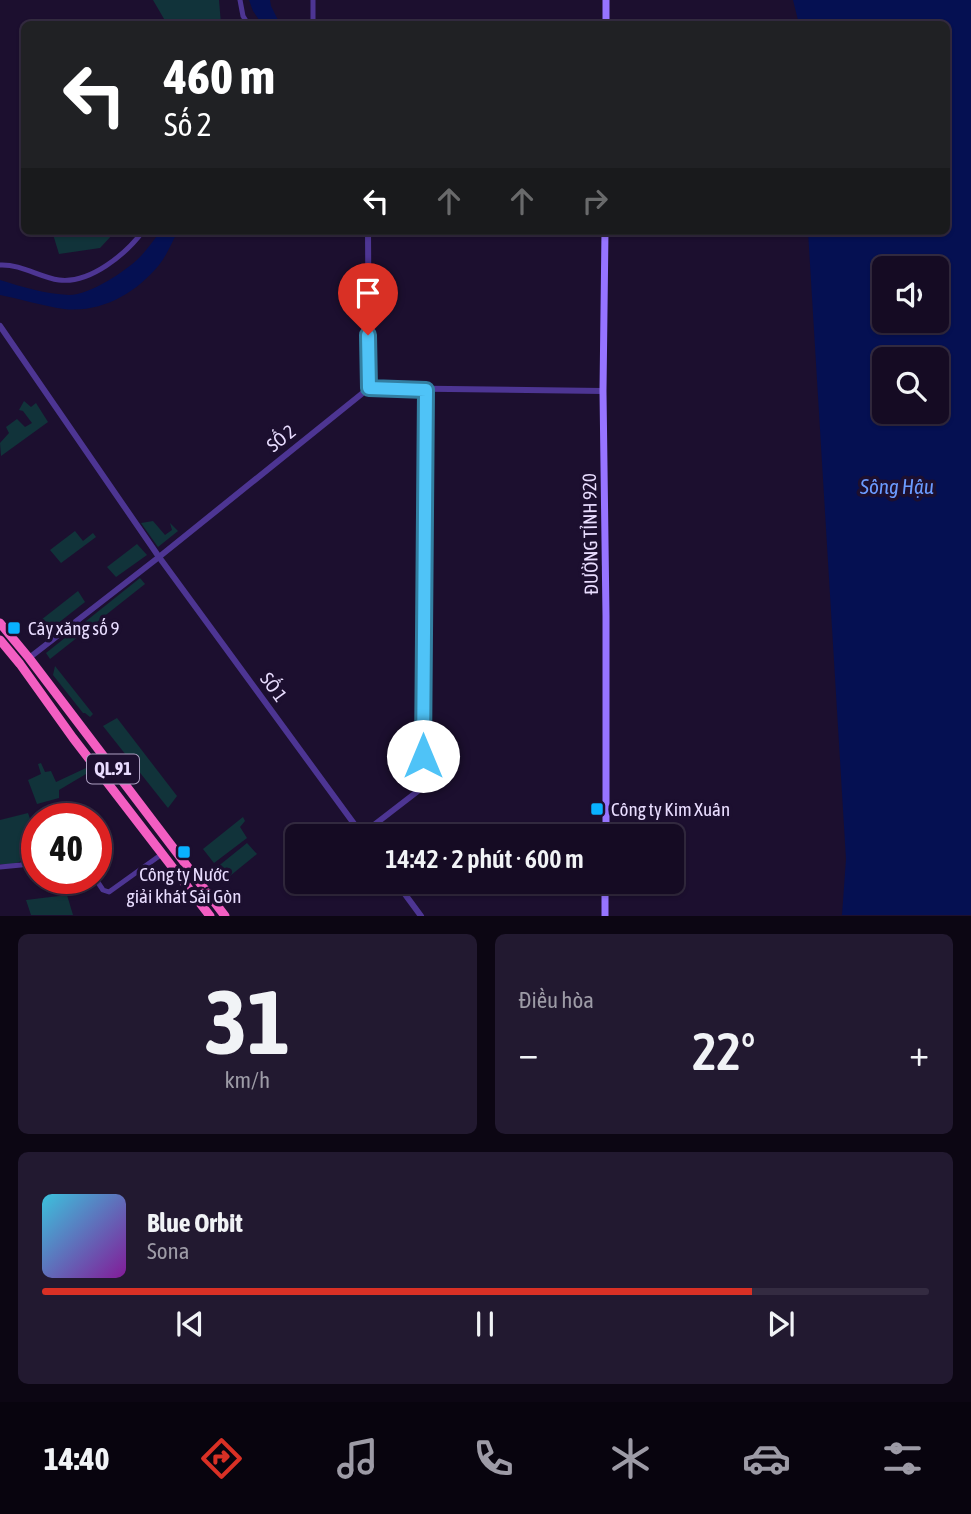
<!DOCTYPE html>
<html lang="vi">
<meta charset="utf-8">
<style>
:root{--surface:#150b23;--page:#221930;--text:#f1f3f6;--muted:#9d9ba6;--line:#342b41;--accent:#d93025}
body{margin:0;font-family:"Asap Condensed",sans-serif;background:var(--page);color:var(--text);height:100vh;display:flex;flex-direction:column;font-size:26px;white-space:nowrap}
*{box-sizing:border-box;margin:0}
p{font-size:23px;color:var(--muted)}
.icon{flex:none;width:38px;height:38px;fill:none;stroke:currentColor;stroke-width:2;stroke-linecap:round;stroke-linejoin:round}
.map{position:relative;height:916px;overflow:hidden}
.side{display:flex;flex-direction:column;gap:18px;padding:18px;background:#0c0613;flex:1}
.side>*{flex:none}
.guide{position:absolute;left:21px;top:21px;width:929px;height:214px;border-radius:10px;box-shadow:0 2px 5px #0004,0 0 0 2px var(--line);background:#202124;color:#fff;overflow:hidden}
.controls{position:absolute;left:872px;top:256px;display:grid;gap:14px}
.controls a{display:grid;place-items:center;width:77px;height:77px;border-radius:10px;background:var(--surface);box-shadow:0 2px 5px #0004,0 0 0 2px var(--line);font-size:35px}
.speed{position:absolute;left:21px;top:803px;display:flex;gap:14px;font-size:35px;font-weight:700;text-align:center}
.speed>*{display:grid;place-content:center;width:91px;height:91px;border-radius:50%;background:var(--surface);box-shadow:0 2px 5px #0004,0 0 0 2px var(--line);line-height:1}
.speed .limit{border:10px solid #d22;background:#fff;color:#111}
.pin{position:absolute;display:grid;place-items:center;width:60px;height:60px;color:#fff;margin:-72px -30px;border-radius:50% 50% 50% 0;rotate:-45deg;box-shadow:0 0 7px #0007}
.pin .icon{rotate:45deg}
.me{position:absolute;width:77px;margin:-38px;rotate:0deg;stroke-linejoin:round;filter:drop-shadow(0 0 5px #0008)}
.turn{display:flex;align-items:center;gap:24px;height:147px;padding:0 28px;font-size:32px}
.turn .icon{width:91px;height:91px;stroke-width:2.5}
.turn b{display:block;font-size:49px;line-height:60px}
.lanes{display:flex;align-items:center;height:66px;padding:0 28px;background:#0003;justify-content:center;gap:35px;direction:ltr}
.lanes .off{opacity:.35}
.big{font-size:52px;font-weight:600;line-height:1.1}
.side .tile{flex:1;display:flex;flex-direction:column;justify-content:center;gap:10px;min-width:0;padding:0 24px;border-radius:10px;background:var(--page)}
.side .dial{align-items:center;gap:0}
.dial b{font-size:91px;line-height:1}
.song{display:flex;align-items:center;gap:21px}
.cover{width:84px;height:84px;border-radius:10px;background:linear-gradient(135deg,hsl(190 70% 55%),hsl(290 70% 35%))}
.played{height:7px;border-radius:4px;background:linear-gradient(90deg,var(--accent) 80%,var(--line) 80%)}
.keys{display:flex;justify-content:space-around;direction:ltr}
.heat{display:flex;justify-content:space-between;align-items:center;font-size:38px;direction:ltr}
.side .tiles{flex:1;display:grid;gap:18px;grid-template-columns:1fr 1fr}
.tile:last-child{grid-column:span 2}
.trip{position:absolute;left:285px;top:824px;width:399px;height:70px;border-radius:10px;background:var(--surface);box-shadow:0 2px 5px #0004,0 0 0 2px var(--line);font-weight:600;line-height:70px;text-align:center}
.tabs{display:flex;height:112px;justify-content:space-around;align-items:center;background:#08040e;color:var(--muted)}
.tabs .icon{width:49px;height:49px}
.tabs .active{color:var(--accent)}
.tabs b{font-size:32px;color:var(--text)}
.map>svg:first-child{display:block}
.green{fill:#11333a}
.water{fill:#051052;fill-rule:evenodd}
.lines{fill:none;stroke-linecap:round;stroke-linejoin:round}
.minor{stroke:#4d3593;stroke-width:5}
.tertiary{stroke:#4d3593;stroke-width:6}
.secondary{stroke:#9674ff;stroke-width:7}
.trunk{stroke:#f35ec2;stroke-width:9}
.route-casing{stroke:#337fa1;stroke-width:18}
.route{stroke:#4fc3f7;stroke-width:12}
.poi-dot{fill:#09b1ff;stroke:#1c0f2f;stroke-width:2.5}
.labels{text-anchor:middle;stroke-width:7;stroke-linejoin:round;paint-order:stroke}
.shield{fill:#1c0f2f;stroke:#ac9fc1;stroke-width:2}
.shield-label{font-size:18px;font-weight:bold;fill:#e9ddff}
.street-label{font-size:19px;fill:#e9ddff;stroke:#1c0f2f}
.poi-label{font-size:19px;fill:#e9ddff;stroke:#1c0f2f;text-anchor:start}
.water-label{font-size:21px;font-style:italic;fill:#6b9bff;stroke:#1c0f2f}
</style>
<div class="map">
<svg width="971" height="916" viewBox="0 0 971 916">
<rect width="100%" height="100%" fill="#1c0f2f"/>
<g class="green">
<polygon points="153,0 219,0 221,24 167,24"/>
<polygon points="52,231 112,231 113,234 100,248 59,254"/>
<polygon points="24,401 31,407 36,403 48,422 1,456 0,443 9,433 6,427 17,419 25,427 32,423 23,411 19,410"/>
<polygon points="153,521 165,535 172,530 170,523 178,531 158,547 141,523"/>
<polygon points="75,531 83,541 93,533 96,537 61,563 50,550"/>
<polygon points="137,544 147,555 116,577 107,567"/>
<polygon points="140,578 145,584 50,659 46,653"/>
<polygon points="78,591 85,602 48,631 41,620"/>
<polygon points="55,666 93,714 90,717 85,713 83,713 53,675"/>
<polygon points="117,718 177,796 168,808 103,726"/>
<polygon points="41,763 45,772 51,771 56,782 86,768 86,774 59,790 59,798 37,804 28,780 41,774 38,764"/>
<polygon points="28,813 35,833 37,833 37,856 13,864 0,864 0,820"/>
<polygon points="243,817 245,821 240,827 247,838 214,863 203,849"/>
<polygon points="247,843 257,854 225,880 216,868"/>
<polygon points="67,895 73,915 31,915 26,900"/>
</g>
<g class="water">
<polygon points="249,0 270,0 271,6 280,24 262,24 253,11"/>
<path d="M793,0h178v915h-129l4,-56 -38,-628h139v-207h-148zM884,268h52v52h-52zM884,359h52v52h-52z"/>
<path d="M161,231h17c-6,11 -11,24 -19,34 -23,28 -57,48 -95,44 -22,-3 -42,-10 -64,-14v-15c22,7 46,14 69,15 21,0 57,-24 71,-38 8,-8 14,-18 21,-26z"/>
</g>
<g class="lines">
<g class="minor">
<polyline points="240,0 243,16 248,24"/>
<polyline points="313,0 313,24"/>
<path d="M0,265c21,-1 39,12 59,15 31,4 67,-26 84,-49"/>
<polyline points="0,867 21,865 37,860"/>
<polyline points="95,878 103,890 109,892 162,854"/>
</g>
<g class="tertiary">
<polyline points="368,231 369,388"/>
<polyline points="0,326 159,557 363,836"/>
<polyline points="29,658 159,557 369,388 603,391"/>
<polyline points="361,835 418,791 423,783 426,390"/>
<polyline points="396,882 421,916"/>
</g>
<g class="secondary">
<polyline points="606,24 606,0"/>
<polyline points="605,231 603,391 606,616 606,836"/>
<polyline points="605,916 605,882"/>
</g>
<g class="trunk">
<polyline points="0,623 29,658 225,916"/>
<polyline points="0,640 20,664 73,738 210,916"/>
</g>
</g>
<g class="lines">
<g class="route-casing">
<polyline id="route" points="368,335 369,388 426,390 423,756"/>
</g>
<use href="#route" class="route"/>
</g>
<g class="poi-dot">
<rect x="7" y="621" width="14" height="14" rx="3.5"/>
<rect x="590" y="802" width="14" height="14" rx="3.5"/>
<rect x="177" y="845" width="14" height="14" rx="3.5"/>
</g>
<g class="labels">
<rect class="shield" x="87" y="754.5" width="52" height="29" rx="5"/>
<g class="shield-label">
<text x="113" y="775">QL.91</text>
</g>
<g class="street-label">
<text transform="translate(281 438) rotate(-39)" y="7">SỐ 2</text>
<text transform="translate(590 534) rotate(-91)" y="7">ĐƯỜNG TỈNH 920</text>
<text transform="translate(274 687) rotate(54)" y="7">SỐ 1</text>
</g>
<g class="poi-label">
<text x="28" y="635">Cây xăng số 9</text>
<text x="611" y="816">Công ty Kim Xuân</text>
<text x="184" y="881" text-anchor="middle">Công ty Nước<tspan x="184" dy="22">giải khát Sài Gòn</tspan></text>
</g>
<g class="water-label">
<text x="897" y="494">Sông Hậu</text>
</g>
</g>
</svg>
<div class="controls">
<a><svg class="icon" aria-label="sound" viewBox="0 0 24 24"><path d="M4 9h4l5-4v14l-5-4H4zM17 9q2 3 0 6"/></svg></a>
<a><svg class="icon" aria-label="search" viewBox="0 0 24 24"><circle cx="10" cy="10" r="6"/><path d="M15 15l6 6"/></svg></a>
</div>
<div class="speed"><div class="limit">40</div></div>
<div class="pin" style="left:368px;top:335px;background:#d93025"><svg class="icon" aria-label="arrive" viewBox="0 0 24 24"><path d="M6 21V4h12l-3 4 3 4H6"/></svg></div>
<svg class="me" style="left:423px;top:756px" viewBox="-20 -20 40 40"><circle r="19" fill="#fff"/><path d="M0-13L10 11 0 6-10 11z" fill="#4fc3f7"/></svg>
<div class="trip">14:42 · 2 phút · 600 m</div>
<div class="guide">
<div class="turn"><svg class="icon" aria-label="left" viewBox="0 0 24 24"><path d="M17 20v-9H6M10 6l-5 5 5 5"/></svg><div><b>460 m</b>Số 2</div></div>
<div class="lanes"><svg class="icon" aria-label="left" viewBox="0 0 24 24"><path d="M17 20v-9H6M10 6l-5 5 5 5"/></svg><svg class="icon off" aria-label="ahead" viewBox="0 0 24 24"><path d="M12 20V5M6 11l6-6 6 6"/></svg><svg class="icon off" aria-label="ahead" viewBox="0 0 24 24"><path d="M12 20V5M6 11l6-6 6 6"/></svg><svg class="icon off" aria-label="right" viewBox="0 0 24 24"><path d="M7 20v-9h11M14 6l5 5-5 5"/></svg></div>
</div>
</div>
<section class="side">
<div class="tiles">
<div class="tile dial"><b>31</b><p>km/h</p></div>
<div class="tile"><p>Điều hòa</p>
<div class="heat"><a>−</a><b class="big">22°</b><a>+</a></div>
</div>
<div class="tile">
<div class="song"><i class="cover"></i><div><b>Blue Orbit</b><p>Sona</p></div></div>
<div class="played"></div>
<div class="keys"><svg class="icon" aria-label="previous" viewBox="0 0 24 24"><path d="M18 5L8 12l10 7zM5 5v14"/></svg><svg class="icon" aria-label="pause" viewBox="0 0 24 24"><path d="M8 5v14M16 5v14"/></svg><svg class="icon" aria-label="next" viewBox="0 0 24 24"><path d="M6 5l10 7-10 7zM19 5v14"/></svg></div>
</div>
</div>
</section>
<nav class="tabs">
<b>14:40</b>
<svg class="icon active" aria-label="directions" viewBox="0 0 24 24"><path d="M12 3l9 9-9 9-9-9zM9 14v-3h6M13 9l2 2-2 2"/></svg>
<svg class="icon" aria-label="music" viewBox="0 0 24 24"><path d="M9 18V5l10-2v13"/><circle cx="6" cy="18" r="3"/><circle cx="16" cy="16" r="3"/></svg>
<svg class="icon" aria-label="phone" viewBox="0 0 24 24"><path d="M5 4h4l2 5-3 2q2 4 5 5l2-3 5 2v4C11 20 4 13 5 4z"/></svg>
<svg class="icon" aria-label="climate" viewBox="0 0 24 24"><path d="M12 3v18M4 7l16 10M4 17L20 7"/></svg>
<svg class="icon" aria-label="car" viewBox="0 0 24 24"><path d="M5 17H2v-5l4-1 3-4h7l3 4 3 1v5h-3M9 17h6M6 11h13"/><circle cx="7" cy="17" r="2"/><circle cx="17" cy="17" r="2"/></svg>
<svg class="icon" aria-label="filters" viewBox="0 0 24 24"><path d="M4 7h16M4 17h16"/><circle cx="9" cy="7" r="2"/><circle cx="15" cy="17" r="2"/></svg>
</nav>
